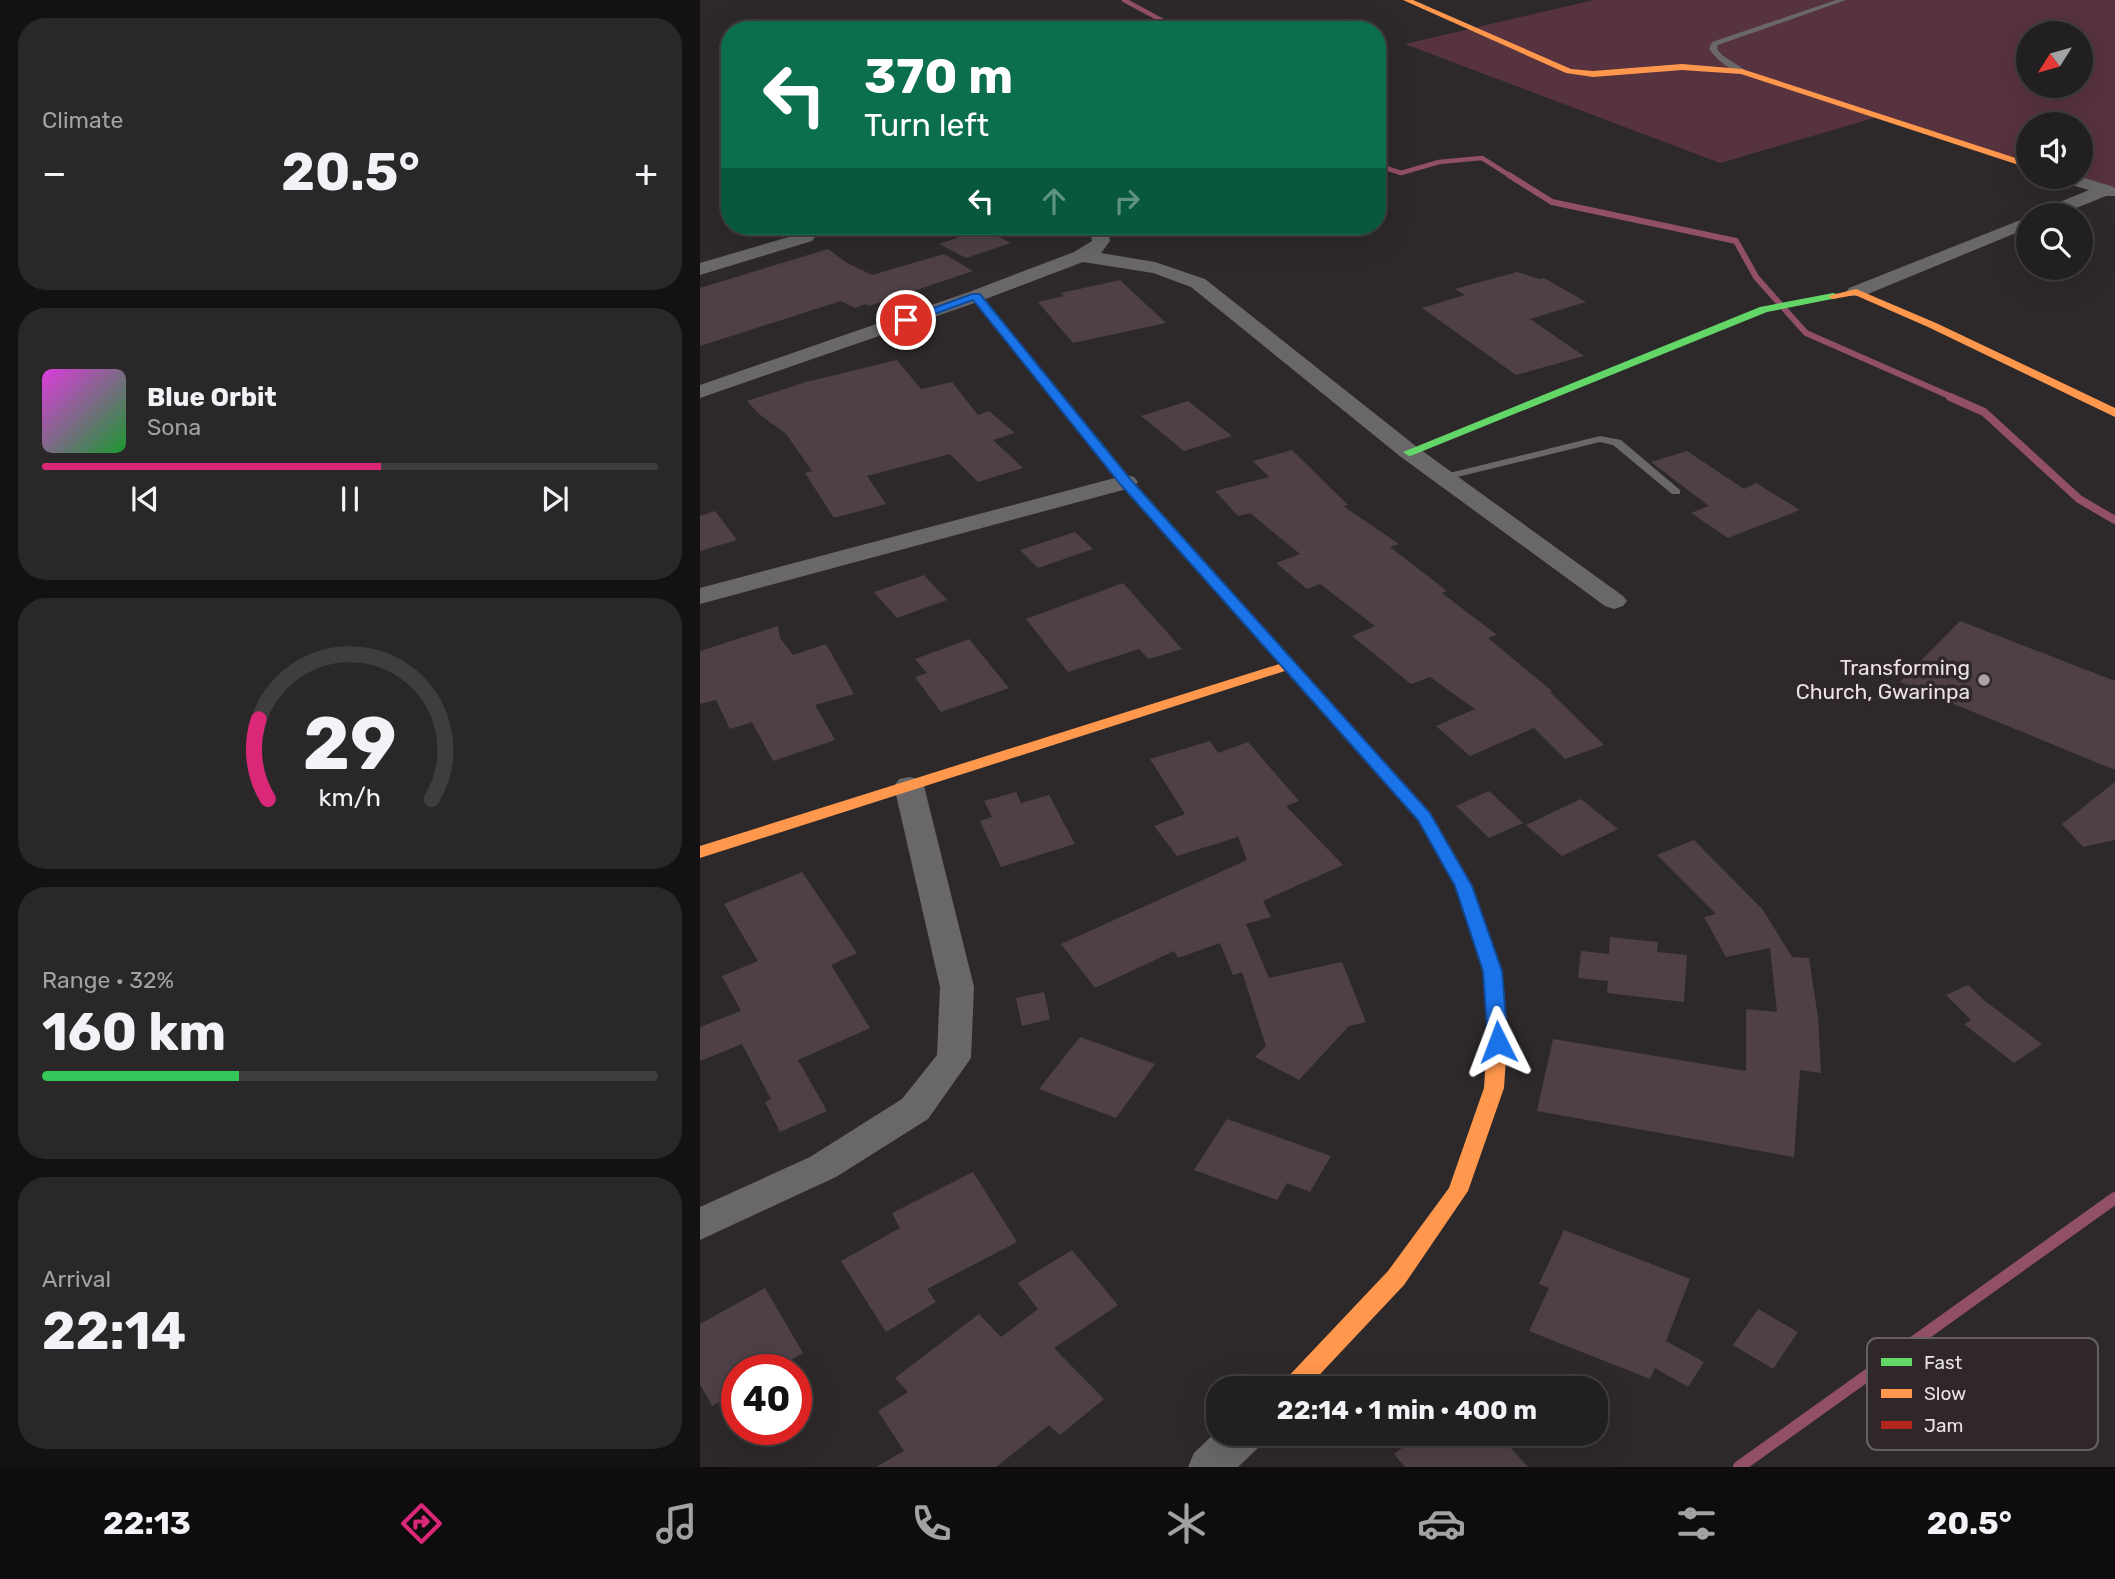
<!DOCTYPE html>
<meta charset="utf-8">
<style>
:root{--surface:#221f20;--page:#2a2729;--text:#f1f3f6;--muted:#a2a2a5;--line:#3f3d3e;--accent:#db2777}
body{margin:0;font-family:Rubik,sans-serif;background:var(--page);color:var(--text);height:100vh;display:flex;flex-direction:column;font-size:26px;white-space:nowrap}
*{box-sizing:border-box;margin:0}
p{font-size:23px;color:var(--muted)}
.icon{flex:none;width:38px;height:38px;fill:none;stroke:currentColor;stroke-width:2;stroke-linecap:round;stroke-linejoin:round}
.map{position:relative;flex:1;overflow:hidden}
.details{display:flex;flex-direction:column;gap:18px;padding:18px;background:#131112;width:700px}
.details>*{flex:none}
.hud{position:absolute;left:21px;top:21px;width:665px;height:214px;border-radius:28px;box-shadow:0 7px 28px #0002,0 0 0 2px var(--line);background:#0b6e4f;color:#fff;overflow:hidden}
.needle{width:46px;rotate:233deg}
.buttons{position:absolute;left:1316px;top:21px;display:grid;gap:14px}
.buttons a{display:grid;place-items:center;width:77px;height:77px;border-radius:50%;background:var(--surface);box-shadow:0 7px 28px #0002,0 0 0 2px var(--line);font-size:35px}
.speed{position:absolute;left:21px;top:1354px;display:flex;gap:14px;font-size:35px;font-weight:700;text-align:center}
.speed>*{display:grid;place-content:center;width:91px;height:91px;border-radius:50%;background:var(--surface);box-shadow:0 7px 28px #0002,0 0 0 2px var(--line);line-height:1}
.speed .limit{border:10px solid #d22;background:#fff;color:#111}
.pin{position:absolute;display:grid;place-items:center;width:60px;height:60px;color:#fff;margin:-30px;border:4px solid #fff;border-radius:50%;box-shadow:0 2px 7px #0007}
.me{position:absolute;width:77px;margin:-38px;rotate:357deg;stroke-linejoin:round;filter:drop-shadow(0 0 5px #0008)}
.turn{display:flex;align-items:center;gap:24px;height:147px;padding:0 28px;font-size:32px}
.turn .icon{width:91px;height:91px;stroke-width:2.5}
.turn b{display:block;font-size:49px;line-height:60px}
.lanes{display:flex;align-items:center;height:66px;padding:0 28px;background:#0003;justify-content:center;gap:35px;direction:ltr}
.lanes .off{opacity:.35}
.big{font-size:52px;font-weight:700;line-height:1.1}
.details .card{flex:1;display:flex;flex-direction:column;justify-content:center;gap:10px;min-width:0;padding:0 24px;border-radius:28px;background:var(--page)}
.details .dial{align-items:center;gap:0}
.dial svg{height:182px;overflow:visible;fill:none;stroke:var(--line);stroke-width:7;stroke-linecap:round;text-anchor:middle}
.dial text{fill:var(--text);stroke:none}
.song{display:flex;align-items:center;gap:21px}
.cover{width:84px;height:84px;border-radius:10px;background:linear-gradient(135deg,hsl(300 70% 55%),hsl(130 70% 35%))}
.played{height:7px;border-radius:4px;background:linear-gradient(90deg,var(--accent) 55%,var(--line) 55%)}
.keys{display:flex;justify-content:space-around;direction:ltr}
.heat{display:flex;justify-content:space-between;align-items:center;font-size:38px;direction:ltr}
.charge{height:10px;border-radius:5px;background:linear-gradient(90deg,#34c759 32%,var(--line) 0)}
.trip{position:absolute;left:506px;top:1376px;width:402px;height:70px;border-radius:28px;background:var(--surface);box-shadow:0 7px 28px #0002,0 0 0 2px var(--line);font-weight:700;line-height:70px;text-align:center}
.dock{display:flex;height:112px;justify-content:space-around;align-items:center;background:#0e0c0d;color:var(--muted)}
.dock .icon{width:49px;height:49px}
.dock .selected{color:var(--accent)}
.dock b{font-size:32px;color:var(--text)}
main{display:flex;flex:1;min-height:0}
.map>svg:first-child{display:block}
.green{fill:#57323f;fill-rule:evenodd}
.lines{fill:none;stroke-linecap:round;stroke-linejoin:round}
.stream-far3{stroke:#924f68;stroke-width:4.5}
.stream-far2{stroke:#924f68;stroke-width:6}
.stream-far1{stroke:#924f68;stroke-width:8}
.stream{stroke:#924f68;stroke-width:12}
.building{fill:#4e4046}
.lane{fill:#696768;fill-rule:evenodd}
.street{fill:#696768;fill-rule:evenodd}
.fast{fill:#63d668;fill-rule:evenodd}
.slow{fill:#ff974d;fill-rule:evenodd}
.jam{fill:#b3261e;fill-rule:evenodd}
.route{fill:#1a73e8;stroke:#114b97;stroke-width:2}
.poi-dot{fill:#a8a3a5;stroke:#2f272a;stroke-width:2.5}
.labels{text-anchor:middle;stroke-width:7;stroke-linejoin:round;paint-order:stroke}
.poi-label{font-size:21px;fill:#eae4e6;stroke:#2f272a;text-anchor:end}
.key{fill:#2f272a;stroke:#676062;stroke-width:2}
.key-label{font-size:19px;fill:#eae4e6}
</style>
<main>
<section class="details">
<div class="card"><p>Climate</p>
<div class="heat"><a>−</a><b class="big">20.5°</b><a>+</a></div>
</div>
<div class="card">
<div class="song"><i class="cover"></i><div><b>Blue Orbit</b><p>Sona</p></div></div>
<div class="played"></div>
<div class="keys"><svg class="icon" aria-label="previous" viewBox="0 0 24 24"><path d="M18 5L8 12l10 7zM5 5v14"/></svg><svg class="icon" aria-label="pause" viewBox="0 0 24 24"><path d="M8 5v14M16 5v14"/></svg><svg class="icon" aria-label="next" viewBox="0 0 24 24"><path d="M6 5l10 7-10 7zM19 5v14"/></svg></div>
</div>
<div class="card dial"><svg viewBox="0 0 100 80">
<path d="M14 69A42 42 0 1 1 86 69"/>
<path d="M14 69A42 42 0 0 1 10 34" stroke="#db2777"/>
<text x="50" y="56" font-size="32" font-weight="700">29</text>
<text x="50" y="72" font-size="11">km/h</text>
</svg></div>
<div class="card"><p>Range · 32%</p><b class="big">160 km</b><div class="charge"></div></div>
<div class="card"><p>Arrival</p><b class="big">22:14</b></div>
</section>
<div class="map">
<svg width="1415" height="1467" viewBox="0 0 1415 1467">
<rect width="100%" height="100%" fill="#2d292b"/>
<path class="green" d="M894,0h521v194l-52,-17h18v-53h-53v41l-147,-49 -161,47 -315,-119zM1328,33h53v53h-53z"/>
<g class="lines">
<g class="stream-far3">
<polyline points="424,0 463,21 497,30"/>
<polyline points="677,165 701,173 739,162 782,158 812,177"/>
</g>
<polyline class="stream-far2" points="809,175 852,202 1036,241 1056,277 1106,333 1254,398"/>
<polyline class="stream-far1" points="1250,397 1284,412 1379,499 1415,520"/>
<polyline class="stream" points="1039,1467 1415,1198"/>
</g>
<g class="building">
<polygon points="283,229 311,243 266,258 239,244"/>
<polygon points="128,249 147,263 172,275 244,254 273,271 169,306 166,304 155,308 141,301 0,346 0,288"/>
<polygon points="817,272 839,279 844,278 886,302 830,319 884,356 816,375 722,308 765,295 755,289"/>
<polygon points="420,280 466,323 373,343 338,302 364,296 361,293"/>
<polygon points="197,360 221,389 252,382 278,415 289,411 315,433 293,440 323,468 278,482 250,454 167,476 186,504 134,518 105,473 112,471 86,434 59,414 47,401 106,382"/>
<polygon points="488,401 532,436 484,451 441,416"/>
<polygon points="592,450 648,505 643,506 699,544 690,547 747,591 742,593 797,635 788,638 852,691 850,692 904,745 865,759 834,728 770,756 736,726 775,709 730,677 711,684 652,636 675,626 620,584 607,589 576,563 600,554 550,513 538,516 515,491 569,477 553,461"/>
<polygon points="987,451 1044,489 1056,483 1100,510 1028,538 991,513 1009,506 951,462"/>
<polygon points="15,511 37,540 0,551 0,516"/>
<polygon points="375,532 393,549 338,568 320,550"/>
<polygon points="224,575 247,600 197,618 174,592"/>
<polygon points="423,583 482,649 449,659 439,649 368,672 326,619"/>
<polygon points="1260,621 1415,681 1415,770 1200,682"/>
<polygon points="78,626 80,638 93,655 126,644 154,694 115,705 135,740 73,761 52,722 30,729 16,700 0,704 0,651"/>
<polygon points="269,639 309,688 241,712 215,677 227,673 215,659"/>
<polygon points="510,741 518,753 548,742 599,801 586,806 643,865 563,901 571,917 546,924 569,978 642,962 666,1022 649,1026 599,1080 555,1057 566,1046 542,972 533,975 520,943 478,958 474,951 395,988 361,944 547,860 538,837 477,856 454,826 485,814 450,759"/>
<polygon points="1415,782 1415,840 1383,847 1362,824"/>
<polygon points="789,791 823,823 789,838 756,806"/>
<polygon points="316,792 321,803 349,795 375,844 301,867 280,821 292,817 284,801"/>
<polygon points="881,799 918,829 862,856 826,825"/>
<polygon points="994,840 1063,910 1092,957 1109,958 1118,1017 1121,1073 1100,1070 1094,1157 837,1111 853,1039 1046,1071 1046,1009 1077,1012 1070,948 1026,957 1004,917 1016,914 957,855"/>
<polygon points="102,872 157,953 131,965 170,1028 98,1060 127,1111 80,1132 65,1102 71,1099 42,1044 0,1061 0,1027 41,1011 22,976 58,961 24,904"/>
<polygon points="910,937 958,942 957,952 987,955 984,1002 907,993 908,981 878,978 881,951 909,954"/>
<polygon points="1268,985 1285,1001 1342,1044 1314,1063 1264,1024 1271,1020 1246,995"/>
<polygon points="344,992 350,1019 322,1026 316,998"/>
<polygon points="380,1037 455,1064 416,1118 339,1089"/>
<polygon points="527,1119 631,1156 610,1192 587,1183 577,1200 494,1170"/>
<polygon points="273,1172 317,1242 227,1289 236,1302 186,1332 141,1261 200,1228 192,1213"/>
<polygon points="864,1230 990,1279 966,1341 1004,1362 988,1387 955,1368 950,1379 829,1331 849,1288 839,1284"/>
<polygon points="372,1250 418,1305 354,1348 404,1399 360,1435 349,1425 296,1467 176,1467 204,1451 178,1411 208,1392 195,1378 279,1314 301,1337 338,1309 318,1283"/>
<polygon points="65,1288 103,1353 74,1370 37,1370 37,1392 12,1406 0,1384 0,1324"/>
<polygon points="1058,1309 1098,1332 1073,1369 1033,1345"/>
<polygon points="722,1433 797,1433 828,1467 705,1467 694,1454"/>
</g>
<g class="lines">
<g class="lane">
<path d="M1136,0h10l-128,45 -1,4 5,6 23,15v4c-14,-2 -28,-14 -36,-25l3,-7z"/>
<polygon points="900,436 921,440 980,490 980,494 972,494 913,445 900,442 745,480 739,477 741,475"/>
</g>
<g class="street">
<polygon points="1355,177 1381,177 1411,186 1415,188 1415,196 1406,196 1359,215 1335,215 1338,211 1389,190 1358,181"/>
<polygon points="1328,217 1328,228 1163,296 1149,296 1146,292 1149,288"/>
<polygon points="389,226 407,226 410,241 401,253 455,262 505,279 717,447 923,596 927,601 923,606 914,609 905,606 701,457 491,287 453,273 383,262 283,300 0,398 0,385 269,292 374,252 392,241"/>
<polygon points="106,232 115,237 112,241 0,275 0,263"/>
<polygon points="426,475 434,477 438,482 434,487 0,604 0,588"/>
<polygon points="209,777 219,779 224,786 274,987 271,1058 228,1119 136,1177 0,1240 0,1207 110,1157 202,1099 237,1055 240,987 194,786 199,779"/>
<polygon points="518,1430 518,1433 565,1433 559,1447 538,1467 488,1467 494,1453"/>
</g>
<g class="fast">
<polygon points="1133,293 1137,294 1137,298 1067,312 713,455 709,456 703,452 1060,307"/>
<polygon points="272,294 280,294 431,479 508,565 510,568 508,571 498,571 421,485 272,298"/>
</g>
<g class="slow">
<polygon points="703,0 713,0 871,69 893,71 982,64 1042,69 1328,162 1328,168 1041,74 982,70 893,77 866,73"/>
<polygon points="1156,289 1236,323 1415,408 1415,417 1228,327 1155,295 1133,299 1128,296"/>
<polygon points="589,661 594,662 596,665 594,668 0,858 0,846"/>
<polygon points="780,928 786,930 789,934 801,971 808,1028 804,1088 768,1191 704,1285 607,1388 581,1388 584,1381 688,1271 749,1188 784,1088 788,1028 783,971 771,934 774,930"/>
</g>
<polygon class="jam" points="503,564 508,565 731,813 773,886 789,934 786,938 774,938 771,934 755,886 718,820 498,571 496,568"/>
</g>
<polygon class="route" points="272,294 280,294 431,480 730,813 772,886 802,971 808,1042 805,1047 798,1049 791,1047 788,1042 783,971 755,886 718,820 421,485 273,300 210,323 201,320"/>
<circle class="poi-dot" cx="1284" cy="680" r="7"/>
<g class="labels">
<g class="poi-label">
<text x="1270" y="675">Transforming<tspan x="1270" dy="24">Church, Gwarinpa</tspan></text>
</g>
</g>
<rect x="1167" y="1338" width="231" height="112" rx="10" class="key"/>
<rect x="1181" y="1358" width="31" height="8" fill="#63d668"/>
<rect x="1181" y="1389" width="31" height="9" fill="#ff974d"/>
<rect x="1181" y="1421" width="31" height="8" fill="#b3261e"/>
<g class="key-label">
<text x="1224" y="1369">Fast</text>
<text x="1224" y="1400">Slow</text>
<text x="1224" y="1432">Jam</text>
</g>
</svg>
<div class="buttons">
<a><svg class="needle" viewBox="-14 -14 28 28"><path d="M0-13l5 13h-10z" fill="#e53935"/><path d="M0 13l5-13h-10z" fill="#a2a2a5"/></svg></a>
<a><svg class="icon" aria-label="sound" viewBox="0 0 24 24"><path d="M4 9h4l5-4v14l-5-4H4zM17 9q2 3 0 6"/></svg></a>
<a><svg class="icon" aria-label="search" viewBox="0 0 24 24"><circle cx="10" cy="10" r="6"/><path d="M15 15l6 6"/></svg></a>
</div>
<div class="speed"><div class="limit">40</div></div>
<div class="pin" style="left:206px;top:320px;background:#d93025"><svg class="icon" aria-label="arrive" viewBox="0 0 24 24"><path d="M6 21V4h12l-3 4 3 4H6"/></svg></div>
<svg class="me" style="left:798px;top:1042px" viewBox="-20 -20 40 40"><path d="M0-17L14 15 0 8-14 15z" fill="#1a73e8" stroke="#fff" stroke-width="4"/></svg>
<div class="trip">22:14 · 1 min · 400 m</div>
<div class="hud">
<div class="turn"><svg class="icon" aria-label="left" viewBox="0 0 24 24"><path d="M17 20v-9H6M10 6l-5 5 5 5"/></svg><div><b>370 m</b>Turn left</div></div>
<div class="lanes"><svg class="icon" aria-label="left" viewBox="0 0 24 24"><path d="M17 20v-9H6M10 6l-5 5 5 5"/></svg><svg class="icon off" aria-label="ahead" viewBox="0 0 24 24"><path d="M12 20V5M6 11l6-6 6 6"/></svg><svg class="icon off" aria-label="right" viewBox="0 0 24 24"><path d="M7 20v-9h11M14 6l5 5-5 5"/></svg></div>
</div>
</div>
</main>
<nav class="dock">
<b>22:13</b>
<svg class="icon selected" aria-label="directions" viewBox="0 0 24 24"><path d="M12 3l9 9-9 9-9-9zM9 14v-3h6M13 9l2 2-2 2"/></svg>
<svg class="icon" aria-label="music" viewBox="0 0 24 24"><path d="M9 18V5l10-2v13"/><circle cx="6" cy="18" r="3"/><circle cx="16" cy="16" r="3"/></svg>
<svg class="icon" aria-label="phone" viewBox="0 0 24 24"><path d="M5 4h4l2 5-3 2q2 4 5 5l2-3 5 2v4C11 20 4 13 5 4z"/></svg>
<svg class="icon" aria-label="climate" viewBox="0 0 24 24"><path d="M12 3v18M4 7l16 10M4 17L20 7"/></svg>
<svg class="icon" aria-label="car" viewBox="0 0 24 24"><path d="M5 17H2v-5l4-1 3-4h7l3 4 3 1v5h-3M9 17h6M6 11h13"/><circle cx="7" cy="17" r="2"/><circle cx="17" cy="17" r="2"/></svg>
<svg class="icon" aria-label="filters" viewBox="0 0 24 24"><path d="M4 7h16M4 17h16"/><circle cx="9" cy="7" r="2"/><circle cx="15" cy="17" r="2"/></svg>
<b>20.5°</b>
</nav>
